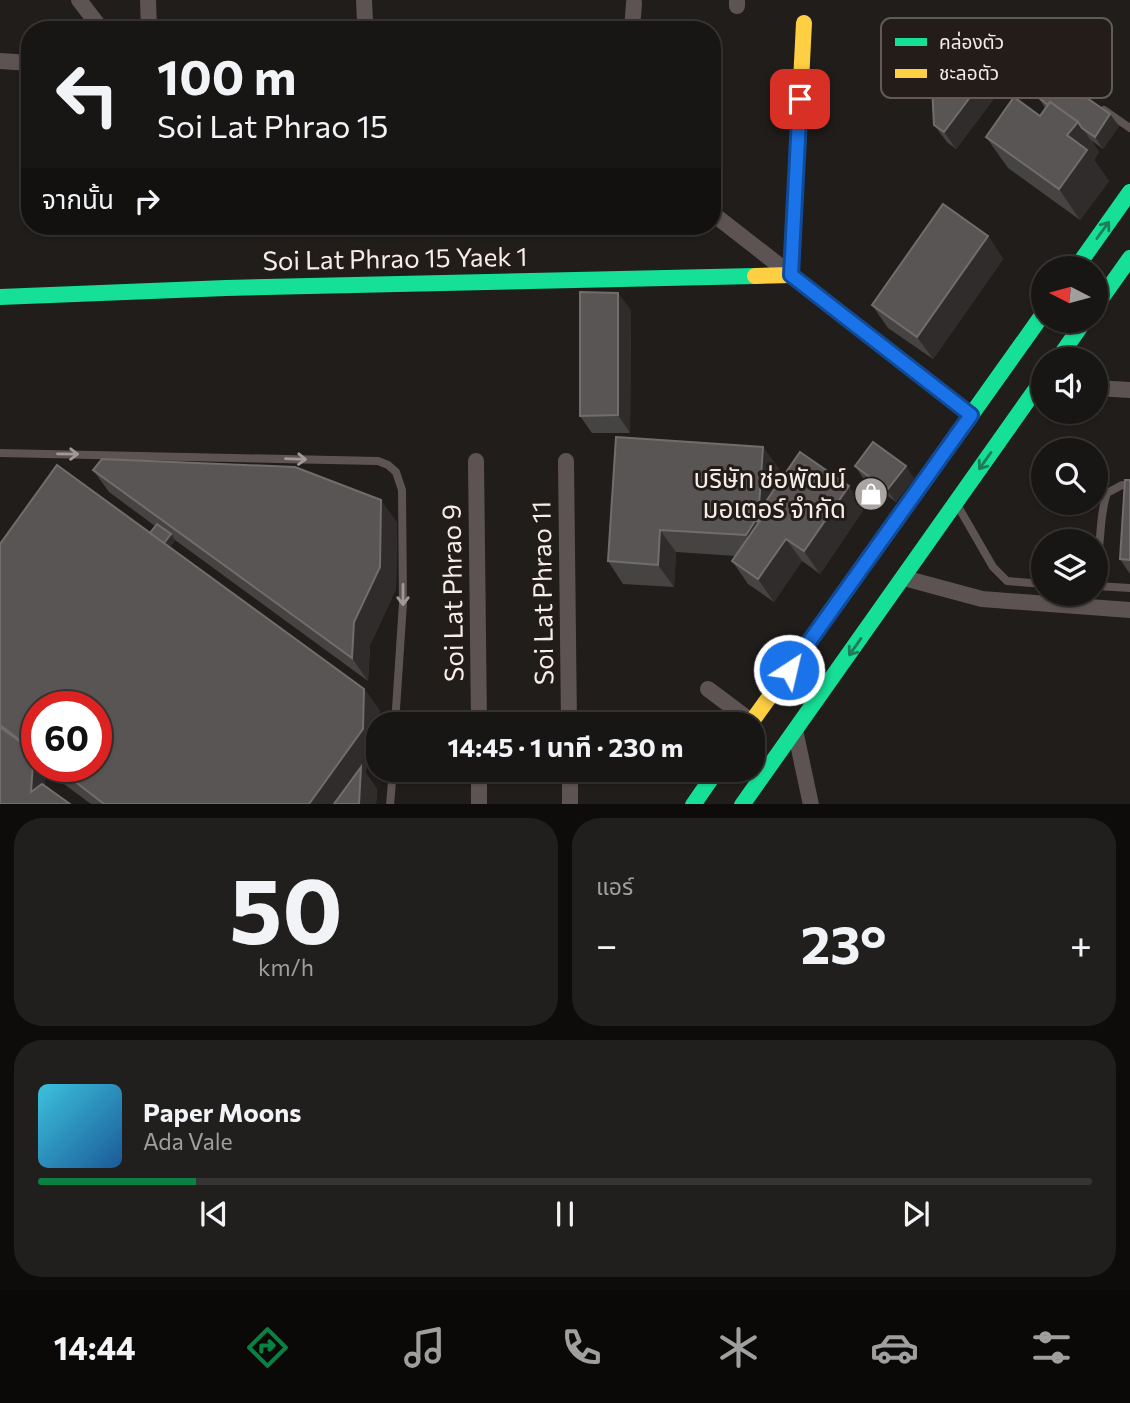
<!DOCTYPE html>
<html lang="th">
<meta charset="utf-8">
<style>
:root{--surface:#181614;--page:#211f1d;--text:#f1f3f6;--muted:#9f9fa0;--line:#363534;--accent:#0b8043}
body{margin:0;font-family:Commissioner,"Noto Sans Thai",sans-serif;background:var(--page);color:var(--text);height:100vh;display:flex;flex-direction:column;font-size:26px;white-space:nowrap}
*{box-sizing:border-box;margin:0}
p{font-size:23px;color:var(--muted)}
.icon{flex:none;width:38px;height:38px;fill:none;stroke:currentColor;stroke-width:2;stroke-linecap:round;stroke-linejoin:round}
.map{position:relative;height:804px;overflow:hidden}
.drawer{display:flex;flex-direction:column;gap:14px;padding:14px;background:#0d0c0b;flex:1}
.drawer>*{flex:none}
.top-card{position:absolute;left:21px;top:21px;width:700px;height:214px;border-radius:28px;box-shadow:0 2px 5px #0004,0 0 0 2px var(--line);background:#181614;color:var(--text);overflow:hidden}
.needle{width:46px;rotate:276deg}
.controls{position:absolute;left:1031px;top:256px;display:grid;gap:14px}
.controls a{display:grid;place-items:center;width:77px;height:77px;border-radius:50%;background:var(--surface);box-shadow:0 2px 5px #0004,0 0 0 2px var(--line);font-size:35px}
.speed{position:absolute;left:21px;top:691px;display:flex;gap:14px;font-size:35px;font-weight:700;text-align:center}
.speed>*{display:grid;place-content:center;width:91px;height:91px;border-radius:50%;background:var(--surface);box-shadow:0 2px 5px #0004,0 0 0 2px var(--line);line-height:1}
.speed .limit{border:10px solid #d22;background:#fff;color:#111}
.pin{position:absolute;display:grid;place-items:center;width:60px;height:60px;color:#fff;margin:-30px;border-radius:14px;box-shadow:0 4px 10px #0006}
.me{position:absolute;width:77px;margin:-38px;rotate:35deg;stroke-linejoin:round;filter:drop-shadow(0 0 5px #0008)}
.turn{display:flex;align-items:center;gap:24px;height:147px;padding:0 21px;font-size:32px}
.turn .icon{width:91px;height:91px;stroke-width:2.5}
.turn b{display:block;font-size:49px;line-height:60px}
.then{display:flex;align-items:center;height:66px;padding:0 21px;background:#0003;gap:14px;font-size:26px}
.big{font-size:52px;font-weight:700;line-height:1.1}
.drawer .widget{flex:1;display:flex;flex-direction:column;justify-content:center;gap:10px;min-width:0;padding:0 24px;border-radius:28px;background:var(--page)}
.drawer .dial{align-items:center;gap:0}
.dial b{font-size:91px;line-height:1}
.song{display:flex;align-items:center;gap:21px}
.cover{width:84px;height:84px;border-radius:10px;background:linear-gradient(135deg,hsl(190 70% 55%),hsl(210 70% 35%))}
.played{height:7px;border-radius:4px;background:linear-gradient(90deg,var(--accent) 15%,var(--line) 15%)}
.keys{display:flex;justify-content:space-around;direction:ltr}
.heat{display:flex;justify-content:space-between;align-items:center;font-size:38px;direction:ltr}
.drawer .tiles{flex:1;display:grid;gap:14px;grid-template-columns:1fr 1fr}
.widget:last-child{grid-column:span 2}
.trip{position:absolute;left:366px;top:712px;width:399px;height:70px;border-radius:28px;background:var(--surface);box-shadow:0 2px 5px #0004,0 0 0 2px var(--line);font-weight:700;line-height:70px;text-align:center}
.menu{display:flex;height:112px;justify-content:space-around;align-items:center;background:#0a0908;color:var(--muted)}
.menu .icon{width:49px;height:49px}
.menu .current{color:var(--accent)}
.menu b{font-size:32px;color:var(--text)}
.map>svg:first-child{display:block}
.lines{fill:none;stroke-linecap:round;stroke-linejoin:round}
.lane{stroke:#5d5352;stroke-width:8}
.street{stroke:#5d5352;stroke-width:16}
.fast{stroke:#16e098;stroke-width:16}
.slow{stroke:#ffcf43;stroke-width:16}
.wall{fill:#464343;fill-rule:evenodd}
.shaded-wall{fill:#2f2c2b}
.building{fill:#595555;stroke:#716d6c;stroke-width:2}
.oneway{stroke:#1c7e58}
.oneway2{stroke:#a09997}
.route-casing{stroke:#114b97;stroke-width:18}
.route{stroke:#1a73e8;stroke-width:12}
.labels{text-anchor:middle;stroke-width:6;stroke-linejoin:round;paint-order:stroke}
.street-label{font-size:26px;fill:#f3eeeb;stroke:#231c18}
.poi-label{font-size:26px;fill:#f3eeeb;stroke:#231c18;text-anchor:end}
.key{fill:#231c18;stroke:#615b57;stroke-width:2}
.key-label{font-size:19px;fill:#f3eeeb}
</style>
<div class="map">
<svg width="1130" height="805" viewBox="0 0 1130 805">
<rect width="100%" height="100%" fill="#201d1b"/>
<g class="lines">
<g class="lane">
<polyline points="1032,61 1061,81"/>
<polyline points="1104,110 1130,128"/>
<polyline points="0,453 378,461 388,465 396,472 402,490 403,603 395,724"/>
<polyline points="959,508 993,567 1007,581 1043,584"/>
<path d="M1096,564c6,-23 3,-49 11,-71l15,-8h8"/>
<polyline points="1096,586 1130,588"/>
<polyline points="390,805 393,770"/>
</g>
<g class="street">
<polyline points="79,0 102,30"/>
<polyline points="148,0 149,30"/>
<polyline points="364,0 365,21"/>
<polyline points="737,0 737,6"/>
<polyline points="632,30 634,3"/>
<polyline points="0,61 30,63"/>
<polyline points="712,213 971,415"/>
<polyline points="1096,388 1130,390"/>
<polyline points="476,461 479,724"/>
<polyline points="566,461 569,724"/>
<polyline points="904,578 982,599 1130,610"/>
<polyline points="708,689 752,722"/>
<polyline points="795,730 811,805"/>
<polyline points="570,770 570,805"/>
<polyline points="479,805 479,770"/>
</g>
<g class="fast">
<polyline points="1076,268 1130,192"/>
<polyline points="0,297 226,288 755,276"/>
<polyline points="1096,306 1130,258"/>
<polyline points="1058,359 1085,320"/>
<polyline points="912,498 1043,314"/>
<polyline points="693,805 717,770"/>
<polyline points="742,805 1043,379"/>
</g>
<g class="slow">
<polyline points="755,276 791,275 804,23"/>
<polyline points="750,724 912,498"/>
</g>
</g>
<g class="wall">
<polygon points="1001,89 956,149 947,142 934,125"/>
<polygon points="1039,98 1119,126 1103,149 1091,140 1099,152 1094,160 1109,181 1080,220 1008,168 986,137 1040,116 1045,108"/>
<polygon points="988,236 1003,259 933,359 888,328 872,305"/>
<polygon points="631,310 630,433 592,433 580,416"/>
<polygon points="763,447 779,469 777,485 864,509 820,574 802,561 774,602 748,584 732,561 736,556 676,552 674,587 623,584 608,561"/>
<polygon points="855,466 914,478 896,502 863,478"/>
<path d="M93,470l304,52 -1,67 -26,56 -2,36 -193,-141 -5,7 194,142 16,22v13h-2l-13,48 12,17 -1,15h-285l-42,-31 -4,7v6l-45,18v-260l150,-11 5,-7 -46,-34zM37,707l59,59h-59z"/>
<polygon points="1120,559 1130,560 1130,574"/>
</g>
<g class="shaded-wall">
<polygon points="989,72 1001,89 956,149 944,132"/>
<polygon points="1110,114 1119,126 1103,149 1095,137"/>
<polygon points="1078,122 1099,152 1094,160 1109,181 1080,220 1059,189 1067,135"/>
<polygon points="988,236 1003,259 933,359 917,337"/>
<polygon points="618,293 631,310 630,433 618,415"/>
<polygon points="763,447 779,469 775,514 770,506 765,503 775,517 774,543 758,521"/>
<polygon points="906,466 914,478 896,502 887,490"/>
<polygon points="849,486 864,509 820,574 804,551"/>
<polygon points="381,500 397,522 396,589 370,645 368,681 352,658 354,622"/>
<polygon points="755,521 771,543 762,558 746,535"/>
<polygon points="660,530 676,552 674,587 658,565"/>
<polygon points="171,534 175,540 165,555 160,548"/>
<polygon points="786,539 802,561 774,602 758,579"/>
<polygon points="364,689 380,711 380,724 378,724 378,753 365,772 377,789 376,804 309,804"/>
<polygon points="37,755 37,766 46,766 50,772 45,780 43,804 31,792 33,763"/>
</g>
<g class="building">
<polygon points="960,50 989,72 944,132 934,125 932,87"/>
<polygon points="1054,75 1110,114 1095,137 1082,128 1078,122 1050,102 1048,105 1039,98"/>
<polygon points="1014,97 1040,116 1050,102 1078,122 1067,135 1087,150 1059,189 986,137"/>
<polygon points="943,204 988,236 917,337 872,305"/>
<polygon points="580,292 618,293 618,415 580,416"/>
<polygon points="616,437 763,447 758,521 755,521 746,535 660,530 658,565 608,561"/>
<polygon points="873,442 906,466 887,490 855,466"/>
<polygon points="800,452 849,486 804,551 786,539 758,579 732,561 770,506 765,503"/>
<polygon points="102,459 295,467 381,500 380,567 354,622 352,658 93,470"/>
<polygon points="57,465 364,689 363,729 309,804 104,804 55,766 96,766 96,707 37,707 37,753 0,725 0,544"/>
<polygon points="1125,480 1130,480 1130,560 1120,559"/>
<polygon points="157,524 171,534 164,543 150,533"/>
<polygon points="0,727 37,754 33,763 31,792 42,784 70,804 0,804"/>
<polygon points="361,767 359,804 334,804"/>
</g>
<defs><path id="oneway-shaft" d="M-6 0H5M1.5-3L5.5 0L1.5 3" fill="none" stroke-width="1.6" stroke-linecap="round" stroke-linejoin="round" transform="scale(1.75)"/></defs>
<g class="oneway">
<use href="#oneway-shaft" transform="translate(1103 230) rotate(-54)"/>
<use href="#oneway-shaft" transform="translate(985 461) rotate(125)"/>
<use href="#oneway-shaft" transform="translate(855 647) rotate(125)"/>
</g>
<g class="oneway2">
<use href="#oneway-shaft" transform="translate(68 454) rotate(1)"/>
<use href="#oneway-shaft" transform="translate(296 459) rotate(2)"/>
<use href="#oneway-shaft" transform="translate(403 595) rotate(90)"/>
</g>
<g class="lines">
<g class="route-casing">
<polyline id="route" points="789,670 971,415 791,275 800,99"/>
</g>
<use href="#route" class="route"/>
</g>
<defs>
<g id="shop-disc" transform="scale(1.75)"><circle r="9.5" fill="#a9a5a2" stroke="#231c18"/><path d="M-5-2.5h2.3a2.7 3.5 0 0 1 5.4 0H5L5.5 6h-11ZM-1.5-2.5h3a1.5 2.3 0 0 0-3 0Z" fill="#fff"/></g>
</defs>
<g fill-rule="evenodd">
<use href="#shop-disc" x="871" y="494"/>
</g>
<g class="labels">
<g class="street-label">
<text transform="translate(395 259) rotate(-1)" y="9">Soi Lat Phrao 15 Yaek 1</text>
<text transform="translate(453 593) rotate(-91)" y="9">Soi Lat Phrao 9</text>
<text transform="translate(543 593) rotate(-91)" y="9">Soi Lat Phrao 11</text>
</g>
<g class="poi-label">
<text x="846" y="488">บริษัท ช่อพัฒน์<tspan x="846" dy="30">มอเตอร์ จำกัด</tspan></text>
</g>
</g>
<rect x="881" y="18" width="231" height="80" rx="10" class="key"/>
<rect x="895" y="38" width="32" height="8" fill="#16e098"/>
<rect x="895" y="69" width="32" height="9" fill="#ffcf43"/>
<g class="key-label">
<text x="939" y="49">คล่องตัว</text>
<text x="939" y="80">ชะลอตัว</text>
</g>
</svg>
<div class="controls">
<a><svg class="needle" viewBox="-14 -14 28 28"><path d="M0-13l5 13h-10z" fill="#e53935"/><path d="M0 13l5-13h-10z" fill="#9f9fa0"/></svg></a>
<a><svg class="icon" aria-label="sound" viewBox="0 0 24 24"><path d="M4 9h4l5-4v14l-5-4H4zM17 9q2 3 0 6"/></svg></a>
<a><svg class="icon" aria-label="search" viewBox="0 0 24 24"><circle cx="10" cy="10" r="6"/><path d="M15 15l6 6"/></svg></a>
<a><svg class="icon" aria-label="layers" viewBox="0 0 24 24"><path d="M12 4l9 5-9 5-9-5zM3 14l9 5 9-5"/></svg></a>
</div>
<div class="speed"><div class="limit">60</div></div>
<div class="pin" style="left:800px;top:99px;background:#d93025"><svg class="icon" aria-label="arrive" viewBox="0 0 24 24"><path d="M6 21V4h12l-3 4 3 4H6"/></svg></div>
<svg class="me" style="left:789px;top:670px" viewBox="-20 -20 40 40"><circle r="17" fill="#1a73e8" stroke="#fff" stroke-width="3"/><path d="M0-11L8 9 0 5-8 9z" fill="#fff"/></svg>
<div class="trip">14:45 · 1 นาที · 230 m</div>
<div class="top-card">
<div class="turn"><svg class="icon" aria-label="left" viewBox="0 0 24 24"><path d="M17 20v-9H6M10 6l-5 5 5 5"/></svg><div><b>100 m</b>Soi Lat Phrao 15</div></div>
<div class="then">จากนั้น<svg class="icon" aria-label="right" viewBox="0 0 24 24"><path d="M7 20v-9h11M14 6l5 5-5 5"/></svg></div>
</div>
</div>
<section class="drawer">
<div class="tiles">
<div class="widget dial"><b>50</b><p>km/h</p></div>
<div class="widget"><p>แอร์</p>
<div class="heat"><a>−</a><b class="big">23°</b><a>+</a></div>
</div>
<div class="widget">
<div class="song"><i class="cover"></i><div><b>Paper Moons</b><p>Ada Vale</p></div></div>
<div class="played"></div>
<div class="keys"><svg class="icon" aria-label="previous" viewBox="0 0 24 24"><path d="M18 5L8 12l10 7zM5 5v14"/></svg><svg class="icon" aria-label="pause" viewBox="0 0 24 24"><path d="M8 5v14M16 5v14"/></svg><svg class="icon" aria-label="next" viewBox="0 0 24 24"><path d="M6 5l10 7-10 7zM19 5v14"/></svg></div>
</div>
</div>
</section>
<nav class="menu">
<b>14:44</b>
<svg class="icon current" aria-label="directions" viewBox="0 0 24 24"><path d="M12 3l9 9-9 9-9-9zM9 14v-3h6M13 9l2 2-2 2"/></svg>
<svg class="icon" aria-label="music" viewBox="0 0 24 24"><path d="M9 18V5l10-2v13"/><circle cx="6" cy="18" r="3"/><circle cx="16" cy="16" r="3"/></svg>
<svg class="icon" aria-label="phone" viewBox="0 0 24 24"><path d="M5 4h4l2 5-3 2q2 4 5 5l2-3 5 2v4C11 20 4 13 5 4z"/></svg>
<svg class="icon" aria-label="climate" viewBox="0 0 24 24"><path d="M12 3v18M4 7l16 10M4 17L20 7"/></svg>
<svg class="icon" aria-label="car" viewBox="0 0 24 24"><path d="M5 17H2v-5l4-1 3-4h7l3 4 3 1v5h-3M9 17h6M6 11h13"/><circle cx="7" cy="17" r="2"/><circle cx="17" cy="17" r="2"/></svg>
<svg class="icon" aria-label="filters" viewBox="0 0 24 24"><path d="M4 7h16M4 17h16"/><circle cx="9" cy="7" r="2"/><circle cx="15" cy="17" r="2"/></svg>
</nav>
